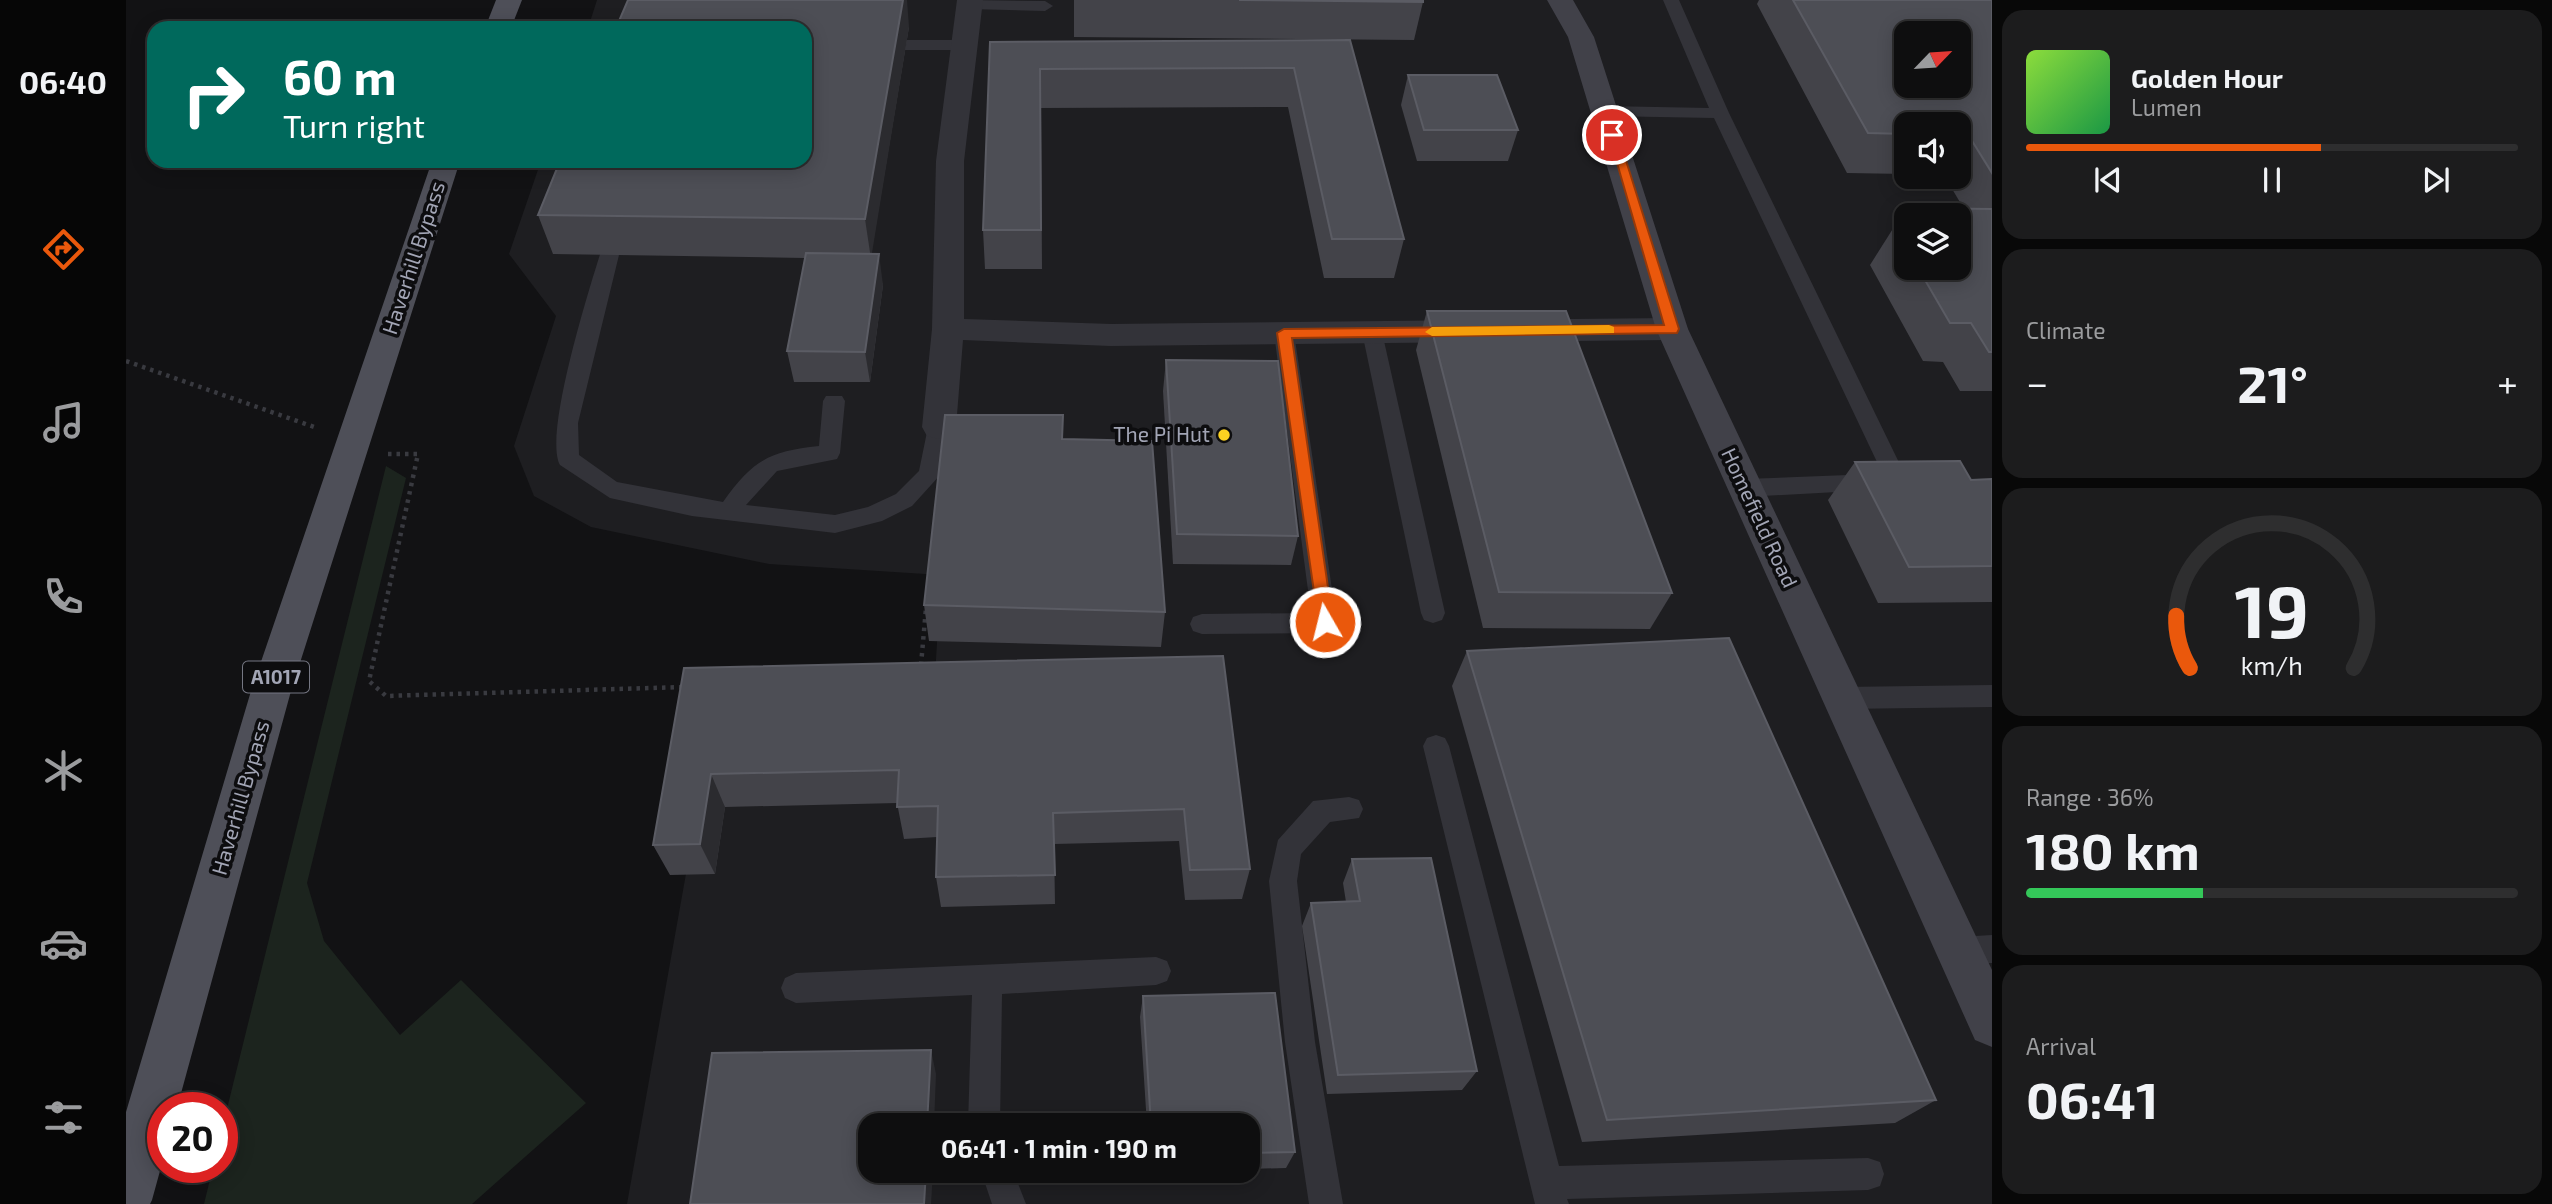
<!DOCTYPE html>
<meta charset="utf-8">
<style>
:root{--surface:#0e0e0f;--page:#1c1c1d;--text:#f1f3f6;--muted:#9b9c9e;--line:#2e2e2f;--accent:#ea580c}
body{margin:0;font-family:"Exo 2",sans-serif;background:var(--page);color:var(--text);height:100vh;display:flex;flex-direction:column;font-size:26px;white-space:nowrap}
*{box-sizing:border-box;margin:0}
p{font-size:23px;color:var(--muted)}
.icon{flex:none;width:38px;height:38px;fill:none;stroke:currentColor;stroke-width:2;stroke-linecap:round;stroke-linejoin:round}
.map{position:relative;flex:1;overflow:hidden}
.details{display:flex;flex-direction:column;gap:10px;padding:10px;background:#080808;width:560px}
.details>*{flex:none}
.guide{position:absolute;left:21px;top:21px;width:665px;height:147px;border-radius:21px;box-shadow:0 4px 18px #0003,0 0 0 2px var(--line);background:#00695c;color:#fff;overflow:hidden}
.needle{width:46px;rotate:65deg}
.fabs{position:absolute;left:1768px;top:21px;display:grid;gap:14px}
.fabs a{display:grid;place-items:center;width:77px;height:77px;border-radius:14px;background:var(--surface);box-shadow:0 4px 18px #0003,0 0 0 2px var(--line);font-size:35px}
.speed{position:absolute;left:21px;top:1092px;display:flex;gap:14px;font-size:35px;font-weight:700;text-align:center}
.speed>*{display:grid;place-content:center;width:91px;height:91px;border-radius:50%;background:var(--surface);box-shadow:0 4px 18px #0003,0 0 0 2px var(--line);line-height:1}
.speed .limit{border:10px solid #d22;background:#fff;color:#111}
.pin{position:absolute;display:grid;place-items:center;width:60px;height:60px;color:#fff;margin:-30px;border:4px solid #fff;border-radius:50%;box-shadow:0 2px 7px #0007}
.me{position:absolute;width:77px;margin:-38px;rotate:352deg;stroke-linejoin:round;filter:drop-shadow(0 0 5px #0008)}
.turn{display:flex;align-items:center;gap:24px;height:147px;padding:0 21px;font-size:32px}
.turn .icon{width:91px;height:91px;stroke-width:2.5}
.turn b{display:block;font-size:49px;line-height:60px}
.big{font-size:52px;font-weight:700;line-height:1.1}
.details .widget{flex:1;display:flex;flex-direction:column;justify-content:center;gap:10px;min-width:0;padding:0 24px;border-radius:21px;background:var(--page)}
.details .dial{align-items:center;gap:0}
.dial svg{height:182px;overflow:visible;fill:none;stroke:var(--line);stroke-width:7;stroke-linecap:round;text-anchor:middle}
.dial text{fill:var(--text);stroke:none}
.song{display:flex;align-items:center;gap:21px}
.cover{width:84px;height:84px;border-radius:10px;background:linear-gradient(135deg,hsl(90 70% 55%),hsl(140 70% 35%))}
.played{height:7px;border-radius:4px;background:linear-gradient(90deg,var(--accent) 60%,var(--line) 60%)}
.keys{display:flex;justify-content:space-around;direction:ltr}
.heat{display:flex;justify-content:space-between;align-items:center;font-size:38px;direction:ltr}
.charge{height:10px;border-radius:5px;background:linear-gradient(90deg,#34c759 36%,var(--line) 0)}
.trip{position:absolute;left:732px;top:1113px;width:402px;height:70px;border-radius:21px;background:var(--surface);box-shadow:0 4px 18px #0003,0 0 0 2px var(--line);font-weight:700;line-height:70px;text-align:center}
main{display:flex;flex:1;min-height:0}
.tab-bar{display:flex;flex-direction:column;width:126px;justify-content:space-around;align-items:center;background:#060606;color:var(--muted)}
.tab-bar .icon{width:49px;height:49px}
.tab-bar .current{color:var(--accent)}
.tab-bar b{font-size:32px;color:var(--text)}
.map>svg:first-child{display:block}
.built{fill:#1e1e21;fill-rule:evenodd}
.green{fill:#1c241e}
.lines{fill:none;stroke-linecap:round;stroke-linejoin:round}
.path{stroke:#393a40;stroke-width:4.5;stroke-dasharray:3.5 5;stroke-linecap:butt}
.lane{fill:#333339;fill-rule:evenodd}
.street{fill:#333339;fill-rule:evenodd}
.secondary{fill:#414149;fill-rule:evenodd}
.primary{fill:#4e4f58;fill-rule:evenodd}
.wall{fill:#434349;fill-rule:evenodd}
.shaded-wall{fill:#2b2b2f}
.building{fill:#4d4e55;stroke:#5b5c64;stroke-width:2;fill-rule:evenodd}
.route{fill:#ea580c;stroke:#983908;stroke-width:2}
.slow{fill:#f59e0b}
.poi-dot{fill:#fcd121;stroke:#0d0d0f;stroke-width:2.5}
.labels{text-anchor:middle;stroke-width:7;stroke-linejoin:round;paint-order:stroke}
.shield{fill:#0d0d0f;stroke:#757783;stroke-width:2}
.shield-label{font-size:19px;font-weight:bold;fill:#a2a5b5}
.street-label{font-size:21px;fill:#a2a5b5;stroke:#0d0d0f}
.poi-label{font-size:21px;fill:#a2a5b5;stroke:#0d0d0f;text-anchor:end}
</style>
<main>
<nav class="tab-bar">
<b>06:40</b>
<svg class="icon current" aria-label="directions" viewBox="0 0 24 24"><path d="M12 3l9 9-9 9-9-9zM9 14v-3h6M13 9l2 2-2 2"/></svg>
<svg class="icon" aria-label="music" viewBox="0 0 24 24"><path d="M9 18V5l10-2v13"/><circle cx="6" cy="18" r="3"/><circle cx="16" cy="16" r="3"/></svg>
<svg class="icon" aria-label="phone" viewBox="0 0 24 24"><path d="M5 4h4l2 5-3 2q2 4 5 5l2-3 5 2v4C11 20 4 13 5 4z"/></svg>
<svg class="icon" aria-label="climate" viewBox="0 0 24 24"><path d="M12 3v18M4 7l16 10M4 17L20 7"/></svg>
<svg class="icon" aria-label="car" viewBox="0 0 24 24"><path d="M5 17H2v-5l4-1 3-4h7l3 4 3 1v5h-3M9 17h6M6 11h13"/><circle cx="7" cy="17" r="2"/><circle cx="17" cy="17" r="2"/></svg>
<svg class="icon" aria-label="filters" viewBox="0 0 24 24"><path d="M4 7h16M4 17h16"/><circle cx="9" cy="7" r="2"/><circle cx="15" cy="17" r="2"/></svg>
</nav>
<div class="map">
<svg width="1866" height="1204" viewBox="0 0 1866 1204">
<rect width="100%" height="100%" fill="#121214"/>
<path class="built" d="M471,0h1391l4,6v1198h-1365l87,-487 219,-7 8,-135 -172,-11 -178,-37 -57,-31 -20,-50 42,-130 -47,-62 32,-93h264v-133h-217zM1780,33h52v53h-52zM1780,124h52v53h-52zM1780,215h52v53h-52zM744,1125h378v46h-378z"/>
<polygon class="green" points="260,466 280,478 181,883 198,941 274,1035 335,980 460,1103 346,1204 78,1204 87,1167 96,1167 96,1129"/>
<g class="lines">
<g class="path">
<polyline points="0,361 191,428"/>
<polyline points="262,454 292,454 243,681 260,696 558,687"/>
<polyline points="795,665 800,608"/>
</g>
<g class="lane">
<polygon points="840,0 919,1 927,6 919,11 843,9 835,4"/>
<polygon points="1537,0 1553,0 1603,113 1782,481 1779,487 1771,489 1763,487 1760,481 1588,118 1478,116 1469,111 1478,106 1583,108"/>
<polygon points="679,40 838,40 846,45 838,50 679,50"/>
<path d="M505,161h18l-30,94 -41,168 1,32 38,27 106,20c29,-41 46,-51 96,-56l4,-45 3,-5h16l3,5 -5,52 -3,6 -60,12 -31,34 89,10 33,-8 28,-13 23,-23 9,-44 3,-6h16l3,6 -9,47 -29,32 -30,15 -47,12 -143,-17 -82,-18 -50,-33c-21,-38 54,-255 71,-304z"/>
<polygon points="1246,325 1256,332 1319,613 1316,620 1307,623 1298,620 1295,613 1236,332"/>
<polygon points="1158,326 1168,333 1211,623 1208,630 1199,633 1076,634 1067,631 1064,624 1067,617 1076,614 1185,613 1148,333"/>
<polygon points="1747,474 1755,476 1758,482 1755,488 1747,490 1619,497 1611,494 1608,488 1611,482 1619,479"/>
<polygon points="1866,685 1866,707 1716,709 1707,706 1703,698 1707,690 1716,687"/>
<polygon points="1310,735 1319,738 1323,746 1433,1166 1742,1158 1754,1162 1758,1174 1754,1186 1742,1190 1441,1199 1443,1204 1409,1204 1297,746 1301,738"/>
<polygon points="1223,797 1233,800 1237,809 1233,818 1204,822 1175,854 1171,881 1189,1042 1217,1204 1183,1204 1159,1042 1143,881 1152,840 1187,801"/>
<polygon points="1866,935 1866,963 1833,965 1823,961 1818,951 1823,941 1833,937"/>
<polygon points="1030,957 1041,961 1045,971 1041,981 1030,985 876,994 874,1125 842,1125 846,995 670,1003 659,998 655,988 659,978 670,973"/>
<polygon points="855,1171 887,1171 900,1204 866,1204"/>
</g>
<polygon class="street" points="831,0 857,0 838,161 838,319 985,324 1546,318 1557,321 1562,329 1557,337 1546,340 985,346 837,340 830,427 825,436 813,439 801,436 796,427 806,329 810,161"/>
<polygon class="secondary" points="1421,0 1447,0 1468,37 1562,329 1866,970 1866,1047 1849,1040 1530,329 1442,37"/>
<g class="primary">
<polygon points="370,0 396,0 385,28 359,28"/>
<polygon points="306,161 334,161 165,691 51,1108 37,1108 37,1160 26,1200 24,1204 0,1204 0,1112 125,691"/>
</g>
</g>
<g class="wall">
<polygon points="948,0 1297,0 1297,2 1288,40 948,37"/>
<path d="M1633,0h233v391h-32l-17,-29 -20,-1 -53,-96 36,-57 58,1 -19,-32h13v-53h-52v50l-59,-1 -90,-169zM1780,215h52v53h-52z"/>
<polygon points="783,27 745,254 757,285 744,382 668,382 661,351 679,258 427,254 412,215"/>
<polygon points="1224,40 1278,239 1268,278 1198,278 1162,107 915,108 916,269 859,269 857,230 864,42"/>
<polygon points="1282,75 1392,130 1382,161 1291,161 1275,105"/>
<polygon points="1301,311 1546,593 1524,629 1357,628 1290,350"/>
<polygon points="1040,360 1172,536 1165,565 1047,564 1037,391"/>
<polygon points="937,415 937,439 1039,612 1035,647 803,641 798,605"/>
<polygon points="1729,462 1845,480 1866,479 1866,602 1752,603 1702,500"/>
<polygon points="1341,651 1810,1100 1769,1123 1456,1142 1326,686"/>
<polygon points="1097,656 1124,869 1116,899 1059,900 1053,841 928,844 929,904 815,907 810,877 811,837 778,839 771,803 599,807 589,874 544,875 527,845 558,668"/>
<polygon points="1226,859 1351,1071 1336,1090 1201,1094 1176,926 1185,903 1220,902 1217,883"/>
<polygon points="1017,996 1169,1152 1160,1168 1122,1169 1122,1125 1021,1125 1014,1017"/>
<polygon points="1024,1171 1060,1171 1024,1172"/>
</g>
<g class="shaded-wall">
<polygon points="777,0 781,0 783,27 745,259 739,219"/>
<polygon points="753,254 757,285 744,382 739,352"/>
<polygon points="585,774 599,807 589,874 574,844"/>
<polygon points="805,1050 810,1074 808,1125 801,1125"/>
<polygon points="800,1171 807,1171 805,1204 798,1204"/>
</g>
<g class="building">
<polygon points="502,0 777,0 739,219 412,215 434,161 679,161 679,28 490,28"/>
<polygon points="1113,0 1297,0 1297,2"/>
<path d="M1667,0h199v173l-23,-37h-11v-12h-52v10l-38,-1zM1780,33h52v53h-52z"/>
<polygon points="1224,40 1278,239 1206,239 1168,68 914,69 915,230 857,230 864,42"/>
<polygon points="1282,75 1371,75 1392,130 1298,130"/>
<polygon points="1780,208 1866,209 1866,352 1863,352 1845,323 1824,323 1792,268 1832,268 1832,215 1784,215"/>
<polygon points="1768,226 1780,226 1780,246"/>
<polygon points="680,253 753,254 739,352 661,351"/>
<polygon points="1301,311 1440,311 1546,593 1373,592"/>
<polygon points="1040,360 1152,361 1172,536 1051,534"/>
<polygon points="819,415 937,415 936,439 1026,441 1039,612 798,605"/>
<polygon points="1834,461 1845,480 1866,479 1866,566 1783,567 1729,462"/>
<polygon points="1603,638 1810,1100 1481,1120 1341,651"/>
<polygon points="1097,656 1124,869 1064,870 1058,809 927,813 929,875 810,877 812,806 771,807 773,770 585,774 574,844 527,845 558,668"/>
<polygon points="1305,858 1351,1071 1212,1075 1185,903 1234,901 1226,859"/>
<polygon points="1149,993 1169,1152 1122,1153 1122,1125 1025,1125 1017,996"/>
<polygon points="805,1050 801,1125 744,1125 744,1171 800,1171 798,1204 564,1204 586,1053"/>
</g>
<polygon class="route" points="1482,132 1492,135 1553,329 1551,333 1166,338 1207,622 1204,627 1193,627 1151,333 1158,329 1538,325"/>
<polygon class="slow" points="1483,325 1488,327 1488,333 1306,336 1299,332 1306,327"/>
<circle class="poi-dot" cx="1098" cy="435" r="7"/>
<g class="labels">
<rect class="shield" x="117" y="661.5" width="66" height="31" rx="5"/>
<g class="shield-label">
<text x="150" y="684">A1017</text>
</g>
<g class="street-label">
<text transform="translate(288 258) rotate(-72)" y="7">Haverhill Bypass</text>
<text transform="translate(1633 518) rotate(65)" y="7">Homefield Road</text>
<text transform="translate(115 798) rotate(-74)" y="7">Haverhill Bypass</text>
</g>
<g class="poi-label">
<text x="1084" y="442">The Pi Hut</text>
</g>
</g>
</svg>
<div class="fabs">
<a><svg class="needle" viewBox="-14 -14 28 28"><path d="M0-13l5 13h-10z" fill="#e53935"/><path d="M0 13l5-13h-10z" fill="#9b9c9e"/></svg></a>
<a><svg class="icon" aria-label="sound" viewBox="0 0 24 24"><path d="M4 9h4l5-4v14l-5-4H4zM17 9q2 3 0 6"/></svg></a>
<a><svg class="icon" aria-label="layers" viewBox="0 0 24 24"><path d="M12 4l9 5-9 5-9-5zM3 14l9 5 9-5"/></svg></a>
</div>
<div class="speed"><div class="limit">20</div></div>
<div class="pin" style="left:1486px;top:135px;background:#d93025"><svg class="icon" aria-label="arrive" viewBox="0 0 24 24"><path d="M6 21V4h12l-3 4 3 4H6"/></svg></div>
<svg class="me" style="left:1199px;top:622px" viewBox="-20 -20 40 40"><circle r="17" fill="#ea580c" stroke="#fff" stroke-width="3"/><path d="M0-11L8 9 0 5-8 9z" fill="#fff"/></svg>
<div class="trip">06:41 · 1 min · 190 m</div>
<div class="guide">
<div class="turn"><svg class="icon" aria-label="right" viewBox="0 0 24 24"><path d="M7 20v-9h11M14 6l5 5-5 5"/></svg><div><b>60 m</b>Turn right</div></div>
</div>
</div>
<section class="details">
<div class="widget">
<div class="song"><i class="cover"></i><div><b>Golden Hour</b><p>Lumen</p></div></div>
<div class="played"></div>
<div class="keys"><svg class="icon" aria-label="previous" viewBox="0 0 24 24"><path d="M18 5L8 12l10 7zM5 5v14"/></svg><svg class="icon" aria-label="pause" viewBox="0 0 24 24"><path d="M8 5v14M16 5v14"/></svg><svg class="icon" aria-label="next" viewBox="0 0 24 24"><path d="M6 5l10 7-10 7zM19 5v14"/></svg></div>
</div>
<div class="widget"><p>Climate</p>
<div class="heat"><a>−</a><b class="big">21°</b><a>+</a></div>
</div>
<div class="widget dial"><svg viewBox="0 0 100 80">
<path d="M14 69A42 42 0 1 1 86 69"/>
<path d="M14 69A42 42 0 0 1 8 46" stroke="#ea580c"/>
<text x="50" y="56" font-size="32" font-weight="700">19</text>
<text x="50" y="72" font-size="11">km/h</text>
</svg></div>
<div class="widget"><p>Range · 36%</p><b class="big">180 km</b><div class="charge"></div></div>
<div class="widget"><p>Arrival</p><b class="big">06:41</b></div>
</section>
</main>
